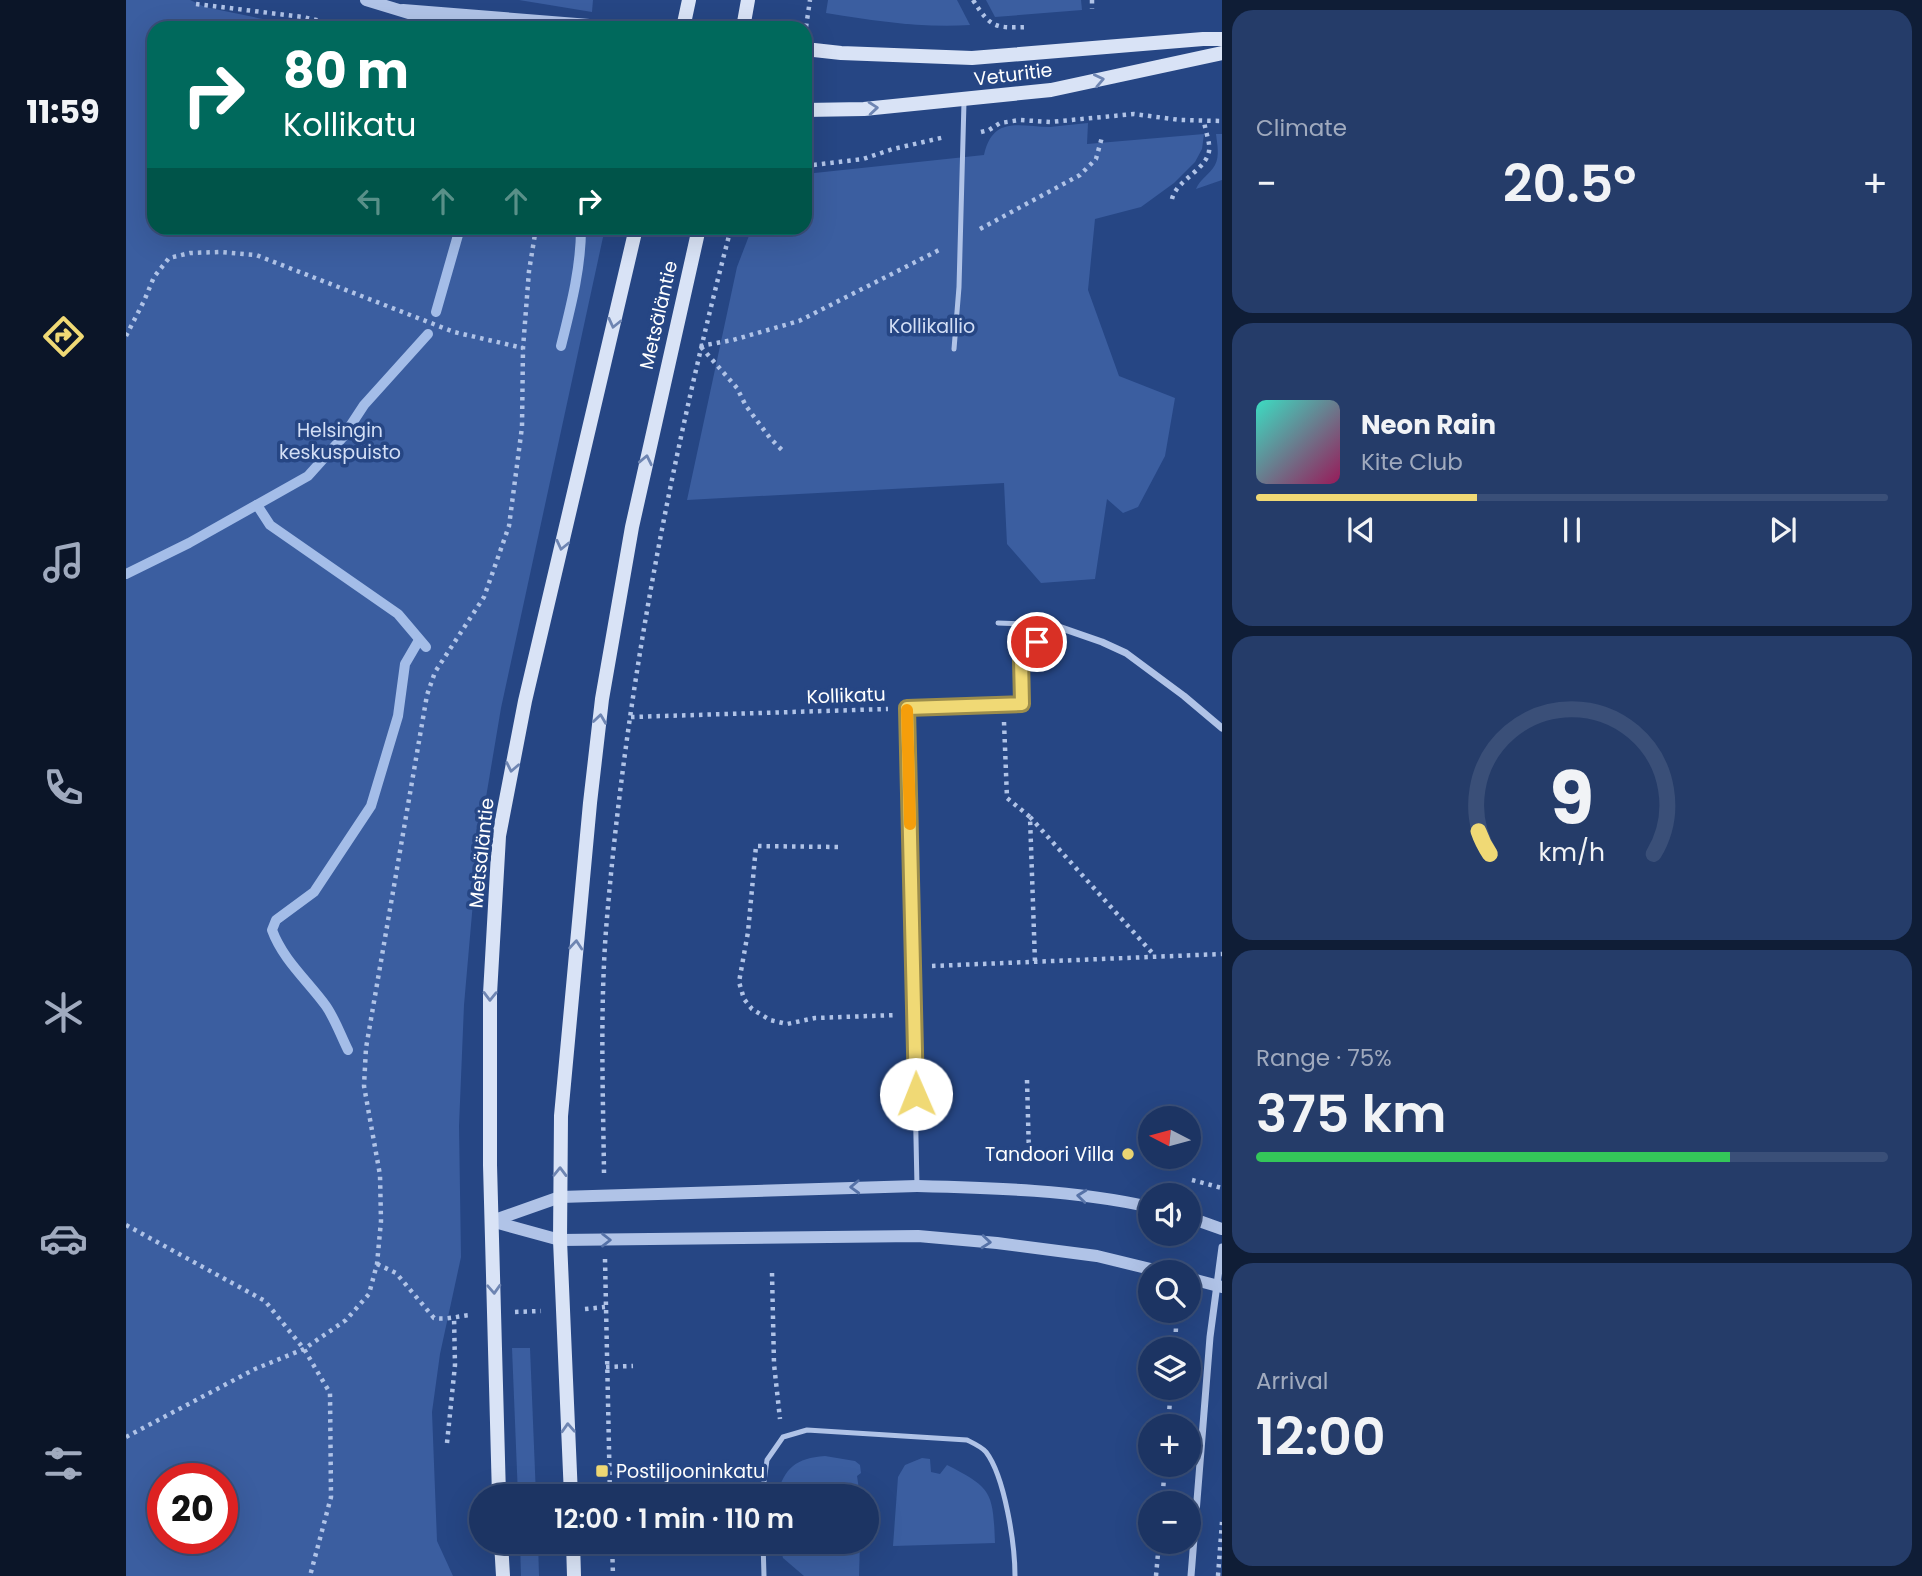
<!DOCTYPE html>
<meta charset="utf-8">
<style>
:root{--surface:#1c3463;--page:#253c69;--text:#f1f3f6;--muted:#a0aabe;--line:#3a4f78;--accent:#f0d975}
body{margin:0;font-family:Poppins,sans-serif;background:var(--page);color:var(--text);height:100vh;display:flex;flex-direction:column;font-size:26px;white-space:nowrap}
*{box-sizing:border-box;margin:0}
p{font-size:23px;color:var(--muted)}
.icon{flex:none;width:38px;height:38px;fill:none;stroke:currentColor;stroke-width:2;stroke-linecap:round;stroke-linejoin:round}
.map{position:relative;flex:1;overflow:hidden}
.panel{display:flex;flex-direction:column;gap:10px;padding:10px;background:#0f1d36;width:700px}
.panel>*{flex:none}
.hud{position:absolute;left:21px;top:21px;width:665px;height:214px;border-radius:21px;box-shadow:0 7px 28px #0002,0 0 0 2px var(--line);background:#00695c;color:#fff;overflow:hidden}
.needle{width:46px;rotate:276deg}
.buttons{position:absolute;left:1012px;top:1106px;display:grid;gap:14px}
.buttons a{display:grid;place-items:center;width:63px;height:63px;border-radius:50%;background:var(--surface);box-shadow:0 7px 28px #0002,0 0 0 2px var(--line);font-size:35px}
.speed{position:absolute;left:21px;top:1463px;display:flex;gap:14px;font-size:35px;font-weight:700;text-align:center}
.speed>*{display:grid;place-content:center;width:91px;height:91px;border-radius:50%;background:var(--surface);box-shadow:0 7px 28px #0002,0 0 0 2px var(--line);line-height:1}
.speed .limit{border:10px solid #d22;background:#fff;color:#111}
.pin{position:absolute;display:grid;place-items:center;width:60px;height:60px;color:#fff;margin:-30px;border:4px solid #fff;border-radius:50%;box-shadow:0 2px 7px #0007}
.me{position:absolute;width:77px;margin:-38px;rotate:359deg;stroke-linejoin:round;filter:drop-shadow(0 0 5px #0008)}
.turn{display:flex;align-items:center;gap:24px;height:147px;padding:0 21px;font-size:32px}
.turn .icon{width:91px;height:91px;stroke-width:2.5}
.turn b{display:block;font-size:49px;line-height:60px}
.lanes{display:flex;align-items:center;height:66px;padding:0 21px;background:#0003;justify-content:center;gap:35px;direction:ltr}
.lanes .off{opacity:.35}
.big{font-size:52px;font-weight:600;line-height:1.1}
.panel .card{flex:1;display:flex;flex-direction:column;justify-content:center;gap:10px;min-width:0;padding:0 24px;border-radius:21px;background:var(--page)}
.panel .dial{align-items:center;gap:0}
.dial svg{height:182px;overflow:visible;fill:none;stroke:var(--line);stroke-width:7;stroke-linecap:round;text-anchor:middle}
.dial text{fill:var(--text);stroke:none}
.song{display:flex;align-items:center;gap:21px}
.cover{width:84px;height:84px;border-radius:10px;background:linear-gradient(135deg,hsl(170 70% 55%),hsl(330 70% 35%))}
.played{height:7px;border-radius:4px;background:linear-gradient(90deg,var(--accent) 35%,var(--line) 35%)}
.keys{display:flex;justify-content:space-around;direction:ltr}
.heat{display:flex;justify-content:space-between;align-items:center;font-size:38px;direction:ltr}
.charge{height:10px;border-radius:5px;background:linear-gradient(90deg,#34c759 75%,var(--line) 0)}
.trip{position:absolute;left:343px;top:1484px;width:410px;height:70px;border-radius:35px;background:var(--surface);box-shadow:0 7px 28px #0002,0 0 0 2px var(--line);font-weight:600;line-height:70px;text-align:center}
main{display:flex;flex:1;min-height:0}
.tabs{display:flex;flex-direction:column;width:126px;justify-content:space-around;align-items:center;background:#0b1528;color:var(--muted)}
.tabs .icon{width:49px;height:49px}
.tabs .on{color:var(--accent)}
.tabs b{font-size:32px;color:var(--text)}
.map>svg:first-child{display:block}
.green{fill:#3b5ea0;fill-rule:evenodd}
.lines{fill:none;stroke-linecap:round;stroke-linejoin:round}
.stream{stroke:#a4bde8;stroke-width:10}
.path{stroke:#b0c3e7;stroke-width:4.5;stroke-dasharray:3.5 5;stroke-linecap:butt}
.service{stroke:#b0c3e7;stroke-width:5}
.minor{stroke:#b0c3e7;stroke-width:7}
.tertiary{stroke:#b0c3e7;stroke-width:12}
.secondary{stroke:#d9e3f6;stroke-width:14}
.oneway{stroke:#6e85b2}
.oneway2{stroke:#5672a7}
.route-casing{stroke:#9c8d4c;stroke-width:18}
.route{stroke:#f0d975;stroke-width:12}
.slow{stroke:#f59e0b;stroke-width:12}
.poi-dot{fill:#f0d975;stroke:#264684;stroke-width:2.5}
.labels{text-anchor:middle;stroke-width:7;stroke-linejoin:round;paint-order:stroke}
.street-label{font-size:19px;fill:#fff;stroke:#264684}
.park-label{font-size:19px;fill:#d3dff6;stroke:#264684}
.poi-label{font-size:19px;fill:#fff;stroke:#264684;text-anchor:end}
</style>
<main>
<nav class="tabs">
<b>11:59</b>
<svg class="icon on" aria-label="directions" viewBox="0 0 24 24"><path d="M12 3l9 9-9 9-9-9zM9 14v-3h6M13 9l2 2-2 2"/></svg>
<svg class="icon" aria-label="music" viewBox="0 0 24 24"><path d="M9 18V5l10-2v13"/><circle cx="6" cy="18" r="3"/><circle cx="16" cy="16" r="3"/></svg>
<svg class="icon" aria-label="phone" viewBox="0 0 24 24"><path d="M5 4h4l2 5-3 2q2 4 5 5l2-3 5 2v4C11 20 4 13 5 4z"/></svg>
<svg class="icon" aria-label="climate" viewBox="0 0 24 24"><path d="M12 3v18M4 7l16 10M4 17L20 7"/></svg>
<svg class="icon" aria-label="car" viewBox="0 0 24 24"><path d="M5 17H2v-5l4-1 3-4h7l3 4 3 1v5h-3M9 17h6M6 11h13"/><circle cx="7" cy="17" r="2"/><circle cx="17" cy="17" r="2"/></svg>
<svg class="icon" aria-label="filters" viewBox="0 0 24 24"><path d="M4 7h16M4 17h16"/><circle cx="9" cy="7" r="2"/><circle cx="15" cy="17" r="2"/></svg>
</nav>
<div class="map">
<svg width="1096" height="1576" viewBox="0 0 1096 1576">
<rect width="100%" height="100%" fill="#264684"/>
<g class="green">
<path d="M0,0h64l15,7 101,21h-152v200h451l-104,480 -23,137 -14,160 -5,121 2,131 -21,97 -8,58 5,129 16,35h-327zM37,1479h59v59h-59z"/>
<polygon points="393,0 467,0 466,12"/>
<path d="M702,0h129l13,25c-49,3 -95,-4 -144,-12z"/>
<polygon points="860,0 955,0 956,10 869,17"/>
<path d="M962,123l-1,21 117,-10 -2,15 -7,13 -21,21 -33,24 -46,12 -7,71 31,86 56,22 -10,58 -27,51 -15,6 -16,-14 -12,80 -54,4 -34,-39 -3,-61 -317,17 50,-233 15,-39h53v-54l179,-19c9,-40 36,-28 66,-28 12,-1 25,-3 38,-4z"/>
<path d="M1090,134h6v46l-26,9c4,-10 14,-15 19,-24 5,-9 2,-22 1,-31z"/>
<polygon points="386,1348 404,1348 410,1496 392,1496"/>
<path d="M699,1456l30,5 5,4 1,8 -4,3 3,20h-83c7,-28 19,-38 48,-40z"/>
<path d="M796,1458l8,1 1,13 9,2 7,-9c45,23 46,27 48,78l-102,3 5,-69 7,-12z"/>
<polygon points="394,1542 412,1542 413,1576 395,1576"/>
<polygon points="653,1542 734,1542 733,1576 678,1576 657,1558"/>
</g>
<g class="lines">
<g class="stream">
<polyline points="310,312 334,228"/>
<path d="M435,346c10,-40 20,-78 20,-118"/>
<polyline points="131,505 144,525 272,614 300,647"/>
<polyline points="0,574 63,543 182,476 217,437 238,405 302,334"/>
<path d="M222,1050c-7,-14 -13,-31 -22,-44 -18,-25 -43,-46 -54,-76l4,-10 38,-28 57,-86 27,-90 7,-52 14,-24"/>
</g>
<g class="path">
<path d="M847,0c18,29 23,28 56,27"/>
<polyline points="966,0 966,9"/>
<polyline points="70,4 177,17 227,28"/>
<polyline points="680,27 684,0"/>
<polyline points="855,132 863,130 874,123 894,120 924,122 1008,114 1054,120 1096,121"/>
<polyline points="679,166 737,159 767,149 819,137"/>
<path d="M1046,199c5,-21 41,-31 37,-55 -1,-7 -4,-15 -5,-23"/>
<polyline points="854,229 954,175 970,159 976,137"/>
<polyline points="0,336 18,301 28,277 43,258 64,253 94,252 130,255 328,332 397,348"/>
<polyline points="574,346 607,340 673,321 815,249"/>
<polyline points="575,347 611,388 620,406 644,438 656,450"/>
<polyline points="505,717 762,709"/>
<polyline points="878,722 881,798 904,817 909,962"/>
<polyline points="904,817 1029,956"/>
<polyline points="712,847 630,846 622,932 613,982 618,999 626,1009 644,1020 661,1024 689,1018 770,1015"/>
<polyline points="806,966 1096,954"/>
<polyline points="901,1080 903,1155"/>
<path d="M478,1173c-1,-80 -4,-162 2,-243 19,-237 65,-472 125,-702"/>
<polyline points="1066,1180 1096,1188"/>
<polyline points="0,1225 139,1301 178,1349 204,1393 205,1497 184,1576"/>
<polyline points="479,1259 484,1496"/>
<path d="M251,1264l19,9 38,45c13,2 24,-2 37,-3"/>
<polyline points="646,1273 648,1364 654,1419"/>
<polyline points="459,1309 479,1307"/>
<polyline points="389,1312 415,1311"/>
<polyline points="1049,1349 1050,1327"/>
<polyline points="480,1367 507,1366"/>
<polyline points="1042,1426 1045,1388"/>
<polyline points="0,1437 129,1369 178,1349 220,1320 243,1294 251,1264 255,1221 254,1175 238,1086 240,1048 301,695 309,672 358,597 383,526 396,427 397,348 403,271 410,228"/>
<polyline points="321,1443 329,1365 328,1316"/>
<polyline points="1036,1503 1039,1465"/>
<polyline points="486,1542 487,1576"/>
<polyline points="1030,1576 1033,1542"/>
<polyline points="1092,1576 1096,1522"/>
</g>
<g class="service">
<polyline points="828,349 833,287 838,102"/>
<polyline points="872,623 927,625"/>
<polyline points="791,1186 781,708 896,704 895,658 927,625"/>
<path d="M636,1496l5,-36 16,-23 24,-7 160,10c6,3 15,7 19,12 19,25 29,93 29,124"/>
<polyline points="637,1542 638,1576"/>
</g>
<g class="minor">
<polyline points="927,625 976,642 1000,653 1058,696 1096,728"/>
<polyline points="1065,1576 1084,1337 1096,1247"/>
</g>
<g class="tertiary">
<polyline points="240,0 332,28"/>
<polyline points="277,10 501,28"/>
<polyline points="1062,1217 1096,1229"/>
<polyline points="365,1221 434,1240 792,1236 871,1243 971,1256 1037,1272"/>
<path d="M366,1221l68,-24 357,-11c78,2 157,4 233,21"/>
<polyline points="1062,1278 1096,1287"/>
</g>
<g class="secondary">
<polyline points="557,28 563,0"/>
<polyline points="617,28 622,0"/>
<polyline points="679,49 715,53 846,58 1077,39 1096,39"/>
<polyline points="679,110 738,109 925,90 1096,53"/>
<polyline points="373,1496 364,1165 364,994 373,836 399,701 510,228"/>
<polyline points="445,1496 434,1240 435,1116 464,803 476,699 506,527 573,228"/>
<polyline points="375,1542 377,1576"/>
<polyline points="447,1542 448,1576"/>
</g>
</g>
<defs><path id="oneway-chevron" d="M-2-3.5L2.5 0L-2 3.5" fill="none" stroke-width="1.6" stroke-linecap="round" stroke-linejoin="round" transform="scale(1.75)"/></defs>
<g class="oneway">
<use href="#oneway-chevron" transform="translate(973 80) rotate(-12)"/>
<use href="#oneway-chevron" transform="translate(747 108) rotate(-5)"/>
<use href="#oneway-chevron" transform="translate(488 323) rotate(103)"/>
<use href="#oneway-chevron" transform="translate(520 460) rotate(-78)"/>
<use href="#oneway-chevron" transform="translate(436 545) rotate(103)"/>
<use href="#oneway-chevron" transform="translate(474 719) rotate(-82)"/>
<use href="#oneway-chevron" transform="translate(386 767) rotate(101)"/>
<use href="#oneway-chevron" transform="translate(450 945) rotate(-85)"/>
<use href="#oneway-chevron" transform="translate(364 996) rotate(91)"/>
<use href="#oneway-chevron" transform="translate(434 1172) rotate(-89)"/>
<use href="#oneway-chevron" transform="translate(368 1289) rotate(87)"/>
<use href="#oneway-chevron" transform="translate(442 1428) rotate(-93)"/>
</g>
<g class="oneway2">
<use href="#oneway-chevron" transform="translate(729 1187) rotate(178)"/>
<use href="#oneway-chevron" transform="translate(956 1196) rotate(-174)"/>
<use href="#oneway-chevron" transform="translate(480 1240)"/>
<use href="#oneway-chevron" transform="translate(860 1242) rotate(5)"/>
</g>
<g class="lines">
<g class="route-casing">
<polyline id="route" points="790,1094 781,708 896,704 895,658 911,642"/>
</g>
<use href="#route" class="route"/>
<polyline class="slow" points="781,710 784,824"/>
</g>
<g class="poi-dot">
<circle cx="1002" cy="1154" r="7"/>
<rect x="469" y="1464" width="14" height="14" rx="3.5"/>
</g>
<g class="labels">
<g class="street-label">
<text transform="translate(887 74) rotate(-7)" y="7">Veturitie</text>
<text transform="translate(532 315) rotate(-77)" y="7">Metsäläntie</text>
<text transform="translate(720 695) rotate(-2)" y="7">Kollikatu</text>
<text transform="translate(355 853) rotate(-84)" y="7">Metsäläntie</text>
</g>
<g class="park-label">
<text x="806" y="333">Kollikallio</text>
<text x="214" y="437">Helsingin<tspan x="214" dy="22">keskuspuisto</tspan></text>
</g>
<g class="poi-label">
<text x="988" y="1161">Tandoori Villa</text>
<text x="490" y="1478" text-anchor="start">Postiljooninkatu</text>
</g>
</g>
</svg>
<div class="buttons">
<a><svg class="needle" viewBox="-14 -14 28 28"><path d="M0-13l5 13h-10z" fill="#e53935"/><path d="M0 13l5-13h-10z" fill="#a0aabe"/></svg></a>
<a><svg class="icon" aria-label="sound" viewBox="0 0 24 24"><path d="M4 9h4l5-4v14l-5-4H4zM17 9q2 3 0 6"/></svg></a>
<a><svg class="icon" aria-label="search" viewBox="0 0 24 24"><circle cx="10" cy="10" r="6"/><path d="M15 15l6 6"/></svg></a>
<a><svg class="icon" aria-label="layers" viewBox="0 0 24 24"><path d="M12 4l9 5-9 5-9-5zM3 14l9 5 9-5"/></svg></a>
<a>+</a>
<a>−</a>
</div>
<div class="speed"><div class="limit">20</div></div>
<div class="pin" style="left:911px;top:642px;background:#d93025"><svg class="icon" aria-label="arrive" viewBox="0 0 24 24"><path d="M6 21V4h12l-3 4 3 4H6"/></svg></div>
<svg class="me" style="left:790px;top:1094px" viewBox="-20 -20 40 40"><circle r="19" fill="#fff"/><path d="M0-13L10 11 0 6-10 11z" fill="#f0d975"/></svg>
<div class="trip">12:00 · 1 min · 110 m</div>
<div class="hud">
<div class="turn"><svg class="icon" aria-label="right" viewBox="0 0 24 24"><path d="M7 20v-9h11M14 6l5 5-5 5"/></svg><div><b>80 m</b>Kollikatu</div></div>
<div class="lanes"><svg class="icon off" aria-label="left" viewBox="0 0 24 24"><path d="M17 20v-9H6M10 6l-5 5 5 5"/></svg><svg class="icon off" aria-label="ahead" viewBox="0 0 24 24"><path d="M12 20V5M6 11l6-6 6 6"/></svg><svg class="icon off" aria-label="ahead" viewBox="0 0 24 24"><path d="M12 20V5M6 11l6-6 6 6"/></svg><svg class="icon" aria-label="right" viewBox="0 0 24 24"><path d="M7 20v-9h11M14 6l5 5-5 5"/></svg></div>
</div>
</div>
<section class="panel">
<div class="card"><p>Climate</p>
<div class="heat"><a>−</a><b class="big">20.5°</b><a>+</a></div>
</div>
<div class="card">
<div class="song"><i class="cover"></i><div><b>Neon Rain</b><p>Kite Club</p></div></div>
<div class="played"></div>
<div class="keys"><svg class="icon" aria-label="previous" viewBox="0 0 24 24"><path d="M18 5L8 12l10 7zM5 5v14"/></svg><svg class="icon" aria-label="pause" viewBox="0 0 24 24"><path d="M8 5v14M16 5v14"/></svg><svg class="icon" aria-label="next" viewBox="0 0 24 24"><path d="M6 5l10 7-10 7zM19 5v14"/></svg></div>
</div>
<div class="card dial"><svg viewBox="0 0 100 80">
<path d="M14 69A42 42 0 1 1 86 69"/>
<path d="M14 69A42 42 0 0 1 9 59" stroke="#f0d975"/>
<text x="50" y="56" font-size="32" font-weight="700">9</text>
<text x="50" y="72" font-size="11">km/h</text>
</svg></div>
<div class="card"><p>Range · 75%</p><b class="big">375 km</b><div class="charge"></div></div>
<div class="card"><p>Arrival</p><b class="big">12:00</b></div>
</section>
</main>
